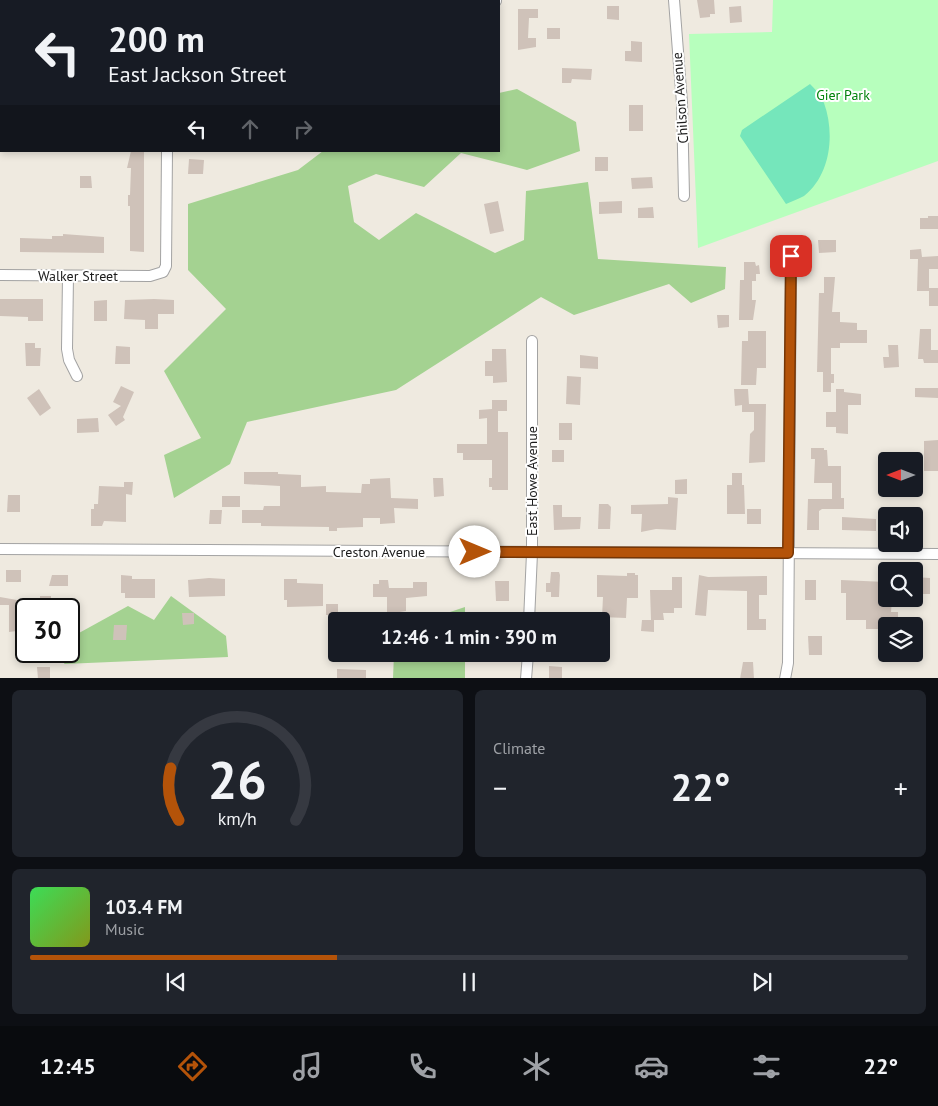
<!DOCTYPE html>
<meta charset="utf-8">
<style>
:root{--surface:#171b24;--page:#20242c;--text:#f1f3f6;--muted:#9ea1a6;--line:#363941;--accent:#b45309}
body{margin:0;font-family:"PT Sans",sans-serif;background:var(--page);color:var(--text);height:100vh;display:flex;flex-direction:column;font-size:19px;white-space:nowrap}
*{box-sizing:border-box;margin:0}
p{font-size:16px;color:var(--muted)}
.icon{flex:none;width:28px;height:28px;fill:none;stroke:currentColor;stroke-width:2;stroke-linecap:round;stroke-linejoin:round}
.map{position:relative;height:678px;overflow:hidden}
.drawer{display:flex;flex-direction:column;gap:12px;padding:12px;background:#0d0f14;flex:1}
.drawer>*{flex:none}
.hud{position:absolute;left:0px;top:0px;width:500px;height:152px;box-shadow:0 2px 8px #0003;background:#171b24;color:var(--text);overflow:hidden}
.needle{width:32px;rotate:270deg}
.tools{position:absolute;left:878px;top:452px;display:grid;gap:10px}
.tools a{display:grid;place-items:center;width:45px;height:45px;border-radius:5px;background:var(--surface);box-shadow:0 2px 8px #0003;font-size:25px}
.speed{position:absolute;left:15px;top:598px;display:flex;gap:10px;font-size:25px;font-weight:700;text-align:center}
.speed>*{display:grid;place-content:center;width:65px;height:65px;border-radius:50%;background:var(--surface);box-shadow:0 2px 8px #0003;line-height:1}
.speed .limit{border:2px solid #111;border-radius:8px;background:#fff;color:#111}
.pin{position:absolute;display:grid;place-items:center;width:42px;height:42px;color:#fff;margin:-21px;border-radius:10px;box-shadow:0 2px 8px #0006}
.me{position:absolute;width:55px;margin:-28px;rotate:90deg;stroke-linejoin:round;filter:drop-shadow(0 0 4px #0008)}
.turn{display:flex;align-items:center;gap:18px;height:105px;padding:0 25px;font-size:22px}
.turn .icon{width:65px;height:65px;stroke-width:2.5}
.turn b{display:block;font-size:35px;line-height:42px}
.lanes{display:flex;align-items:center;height:48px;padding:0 25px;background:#0003;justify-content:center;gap:25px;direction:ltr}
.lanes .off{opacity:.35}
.big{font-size:38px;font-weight:800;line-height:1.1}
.drawer .tile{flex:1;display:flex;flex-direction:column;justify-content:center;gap:8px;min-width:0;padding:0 18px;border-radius:8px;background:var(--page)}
.drawer .dial{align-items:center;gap:0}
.dial svg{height:130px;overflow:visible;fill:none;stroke:var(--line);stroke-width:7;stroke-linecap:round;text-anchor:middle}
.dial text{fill:var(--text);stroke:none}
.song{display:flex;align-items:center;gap:15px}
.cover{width:60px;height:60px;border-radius:8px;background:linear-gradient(135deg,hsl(130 70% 55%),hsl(70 70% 35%))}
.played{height:5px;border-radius:2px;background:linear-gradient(90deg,var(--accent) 35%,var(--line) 35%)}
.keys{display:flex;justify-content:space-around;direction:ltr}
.heat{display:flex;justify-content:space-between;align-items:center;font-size:28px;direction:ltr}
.drawer .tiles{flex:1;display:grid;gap:12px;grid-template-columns:1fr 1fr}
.tile:last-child{grid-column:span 2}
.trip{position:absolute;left:328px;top:612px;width:282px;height:50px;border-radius:5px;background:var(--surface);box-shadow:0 2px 8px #0003;font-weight:800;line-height:50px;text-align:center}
.tabs{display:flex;height:80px;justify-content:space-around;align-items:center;background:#090b0e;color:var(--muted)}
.tabs .icon{width:35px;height:35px}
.tabs .active{color:var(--accent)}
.tabs b{font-size:22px;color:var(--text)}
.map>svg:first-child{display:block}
.forest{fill:#a4d291}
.park{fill:#b7ffbd}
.pitch{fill:#75e6bb}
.building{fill:#cfc2b9}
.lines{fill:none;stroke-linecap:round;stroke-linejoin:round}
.minor-casing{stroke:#a3a3a3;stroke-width:12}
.minor{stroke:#fff;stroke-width:10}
.route-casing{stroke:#753606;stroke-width:12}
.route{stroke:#b45309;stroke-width:9}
.labels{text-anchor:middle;stroke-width:4;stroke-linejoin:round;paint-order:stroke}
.park-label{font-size:14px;fill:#01830b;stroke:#fff}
.street-label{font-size:14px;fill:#1c1c1c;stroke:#fff}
</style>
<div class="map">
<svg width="938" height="679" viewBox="0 0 938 679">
<rect width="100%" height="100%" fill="#efeae0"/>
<g class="forest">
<polygon points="517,89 576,122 580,151 527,170 461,153 424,187 376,174 348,186 354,222 379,240 416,213 495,253 524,240 526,191 588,182 598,259 726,267 725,289 691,303 669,284 574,315 541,297 396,390 247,422 230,464 174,498 164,455 201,438 164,371 226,309 188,270 188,204 298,170 323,151 499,151 499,93"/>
<polygon points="171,596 226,636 228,657 64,664 79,633 128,606 154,620"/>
<polygon points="465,607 465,621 423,621"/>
<polygon points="394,654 465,654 465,678 393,678"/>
</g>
<polygon class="park" points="773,0 938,0 938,161 698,248 689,34 772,32"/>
<path class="pitch" d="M810,84c5,5 11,12 14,19 11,30 7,72 -20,93 -5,3 -12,5 -18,8l-46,-68 2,-6z"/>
<g class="building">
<polygon points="697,0 714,0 715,14 710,14 710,17 700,18"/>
<polygon points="607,6 619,6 619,20 607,19"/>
<polygon points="741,6 742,22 730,23 729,7"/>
<polygon points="518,9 538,9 538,18 529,18 528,38 536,38 536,47 518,50"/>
<rect x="547" y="28" width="13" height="11"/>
<polygon points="631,41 642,42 642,62 625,61 625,51 631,51"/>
<polygon points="562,68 592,69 591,80 572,79 571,83 562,83"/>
<rect x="629" y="105" width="14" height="26"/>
<polygon points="131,151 144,151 144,252 130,251 130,206 128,206 128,195 130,195 131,168 127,168"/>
<rect x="595" y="157" width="13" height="14"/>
<polygon points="189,159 204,160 203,174 188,174"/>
<polygon points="80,176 91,176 92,188 80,188"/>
<polygon points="652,177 653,188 632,189 631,178"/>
<polygon points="498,201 504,231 490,234 484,204"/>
<polygon points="622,201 622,213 599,214 599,202"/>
<polygon points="653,207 654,218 638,218 638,208"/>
<polygon points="928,216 938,216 938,229 920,229 920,218 928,218"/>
<polygon points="63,234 104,237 104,253 20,252 20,238 52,239 52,236 63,236"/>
<polygon points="818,240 836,240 836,252 819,253"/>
<polygon points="921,249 922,257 938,256 938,269 929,269 929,288 938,288 938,306 929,306 929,291 917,291 918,259 910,259 910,250"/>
<polygon points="744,262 755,262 756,266 759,265 760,274 756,274 756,281 752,281 752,300 756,300 753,320 739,320 740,280 744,280"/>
<polygon points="824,277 835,277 832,312 840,312 840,322 857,323 857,330 867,330 867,343 840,343 840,348 831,348 831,374 834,374 834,383 831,383 831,392 823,392 823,372 817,372 819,293 824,293"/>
<polygon points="0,299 43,299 43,321 28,321 28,317 0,316"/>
<polygon points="154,299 174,300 174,314 158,314 158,329 145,329 145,320 124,319 125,300"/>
<polygon points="107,300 107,321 94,321 94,301"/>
<polygon points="717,315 729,315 729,327 718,328"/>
<polygon points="920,329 931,329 931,350 938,350 938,363 924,363 923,359 918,359"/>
<polygon points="748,331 766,331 766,368 757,368 756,385 741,385 742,341 748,341"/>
<polygon points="25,343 35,343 35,348 41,348 40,366 26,366"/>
<polygon points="888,345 898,345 899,367 884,368 883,357 889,357"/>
<polygon points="116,346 130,347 130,364 115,364"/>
<polygon points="492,349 506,349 507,382 493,383 493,376 485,376 485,361 492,361"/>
<polygon points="580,355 598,357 598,369 580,368"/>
<polygon points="567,376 581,377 580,405 566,404"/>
<polygon points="121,386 134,392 123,417 125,420 116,426 108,415 121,406 113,402"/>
<polygon points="915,388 938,388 938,398 915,397"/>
<polygon points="39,389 51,408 40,416 27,398"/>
<polygon points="734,389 748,389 749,404 766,404 765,462 749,463 750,434 754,430 754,412 742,412 742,405 735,406"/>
<polygon points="836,389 844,389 844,392 861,394 861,405 848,405 848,434 836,433 836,427 826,427 826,412 836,412"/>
<polygon points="492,400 507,400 507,411 498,411 498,432 508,432 508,490 492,490 492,487 489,487 489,478 492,478 492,460 463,460 463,453 457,453 457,444 487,444 487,418 479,419 479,410 492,409"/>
<polygon points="98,418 99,432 77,433 77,419"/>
<rect x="559" y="423" width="13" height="17"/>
<polygon points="938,440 938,471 924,471 924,441"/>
<polygon points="811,448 824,448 824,450 827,450 828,466 841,466 841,498 844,498 844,509 822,509 819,511 819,530 807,530 808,499 832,499 832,483 814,483 815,459 811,459"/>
<rect x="552" y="450" width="12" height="12"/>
<polygon points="244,472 278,472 278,474 301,475 301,487 326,486 326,492 361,493 362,484 370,484 370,479 390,478 391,498 418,499 418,509 394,508 395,523 380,524 380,518 363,518 363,527 337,528 337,531 329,531 329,527 261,526 261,523 242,523 242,510 263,510 264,506 280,506 280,486 244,484"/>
<polygon points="732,473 742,473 742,485 744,485 745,514 727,514 727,485 732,485"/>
<polygon points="433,478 443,478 444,496 434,497"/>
<polygon points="687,479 687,494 675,494 675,480"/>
<polygon points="124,482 133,482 132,495 126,494 126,522 104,521 102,526 91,526 91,509 94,509 94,504 98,504 99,486 124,487"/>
<polygon points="8,495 20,495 20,512 7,512"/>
<rect x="222" y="496" width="18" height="11"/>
<polygon points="668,497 678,498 676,530 656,529 641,532 642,514 631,514 631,505 668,504"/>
<polygon points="599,504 608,504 611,507 610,529 598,529"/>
<polygon points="553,505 562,505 562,517 581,517 580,529 554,530"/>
<rect x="747" y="509" width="14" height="15"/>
<polygon points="210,510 222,510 221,524 209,524"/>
<polygon points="842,517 876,519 876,531 842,530"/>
<rect x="6" y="570" width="15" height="12"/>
<polygon points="551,572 559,572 560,575 559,597 551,597 551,592 546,592 546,583 550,583"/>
<polygon points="627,573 635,573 635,575 638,575 638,598 627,598 626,618 602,617 603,597 597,597 597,575 627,576"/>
<polygon points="52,575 68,575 68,586 49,586"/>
<polygon points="121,575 132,576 132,579 155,579 155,598 125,598 125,593 121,593"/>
<polygon points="699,575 708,577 767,576 767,595 759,595 759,619 766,619 766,630 747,630 747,591 708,590 706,616 695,615"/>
<polygon points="672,577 682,577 682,608 674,608 674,613 663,613 664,620 654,620 654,632 641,631 642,620 651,620 650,590 672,590"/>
<polygon points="914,577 930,578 930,594 914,594"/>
<polygon points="209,578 225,579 225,596 189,597 188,580"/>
<polygon points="284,579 297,579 297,583 323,584 323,606 287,607 287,600 284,600"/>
<polygon points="379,580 388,580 389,588 413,588 413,582 427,582 427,596 406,598 406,611 387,614 387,597 373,597 373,584 379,584"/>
<rect x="805" y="580" width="11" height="20"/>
<polygon points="841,580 886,582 886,599 892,599 891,612 898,612 898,623 878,622 878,629 866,629 866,620 846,620 846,593 841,593"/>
<polygon points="495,581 509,581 509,601 496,601"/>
<rect x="40" y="596" width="11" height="11"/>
<polygon points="0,597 17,600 17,612 20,612 20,620 17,620 17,631 9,632 9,605 0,605"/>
<rect x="326" y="604" width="12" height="11"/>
<polygon points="182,613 194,613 194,624 183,625"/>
<polygon points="114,625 127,625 126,640 113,640"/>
<polygon points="808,636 822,636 822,655 809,655"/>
<polygon points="743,662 753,662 754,679 740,679"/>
<polygon points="549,666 562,667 562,679 549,679"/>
<polygon points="37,667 50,667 50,679 38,679"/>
<polygon points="337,669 366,670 366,679 337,679"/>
</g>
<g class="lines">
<g class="minor-casing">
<g id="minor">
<polyline points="674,0 682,103 684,196"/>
<polyline points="178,1 178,0"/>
<polyline points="335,1 335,0"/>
<polyline points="496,1 496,0"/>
<polyline points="0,109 1,109"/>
<polyline points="0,275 150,276 163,272 166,266 167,151"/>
<polyline points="68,276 67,349 69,360 77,376"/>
<polyline points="0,549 938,554"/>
<polyline points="529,621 532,553 532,341"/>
<polyline points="526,679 528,654"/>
<polyline points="785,679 788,663 791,256"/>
</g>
</g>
<use href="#minor" class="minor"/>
</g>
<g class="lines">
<g class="route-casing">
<polyline id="route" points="475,552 788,553 791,256"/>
</g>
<use href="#route" class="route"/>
</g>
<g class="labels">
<g class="park-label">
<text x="843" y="100">Gier Park</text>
</g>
<g class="street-label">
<text transform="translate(680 98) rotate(-94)" y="5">Chilson Avenue</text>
<text x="78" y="281">Walker Street</text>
<text transform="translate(532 481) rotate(-90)" y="5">East Howe Avenue</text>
<text x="379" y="557">Creston Avenue</text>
</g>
</g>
</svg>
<div class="tools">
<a><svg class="needle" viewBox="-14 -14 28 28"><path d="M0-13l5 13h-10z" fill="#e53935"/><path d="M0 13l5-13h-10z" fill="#9ea1a6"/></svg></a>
<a><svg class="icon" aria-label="sound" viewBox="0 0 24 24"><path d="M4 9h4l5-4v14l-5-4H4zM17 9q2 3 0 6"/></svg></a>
<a><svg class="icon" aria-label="search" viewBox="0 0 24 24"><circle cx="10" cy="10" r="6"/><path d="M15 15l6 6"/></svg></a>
<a><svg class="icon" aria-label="layers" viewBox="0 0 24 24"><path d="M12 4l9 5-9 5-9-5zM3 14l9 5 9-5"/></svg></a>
</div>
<div class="speed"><div class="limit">30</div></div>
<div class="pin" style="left:791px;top:256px;background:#d93025"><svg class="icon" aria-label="arrive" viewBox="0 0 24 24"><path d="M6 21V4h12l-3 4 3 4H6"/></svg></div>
<svg class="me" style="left:475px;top:552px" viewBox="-20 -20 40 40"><circle r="19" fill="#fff"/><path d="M0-13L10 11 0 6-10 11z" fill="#b45309"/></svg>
<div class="trip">12:46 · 1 min · 390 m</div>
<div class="hud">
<div class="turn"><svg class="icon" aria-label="left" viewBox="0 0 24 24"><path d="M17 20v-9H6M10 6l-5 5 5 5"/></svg><div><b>200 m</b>East Jackson Street</div></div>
<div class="lanes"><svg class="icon" aria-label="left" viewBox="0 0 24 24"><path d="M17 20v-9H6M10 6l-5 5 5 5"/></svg><svg class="icon off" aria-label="ahead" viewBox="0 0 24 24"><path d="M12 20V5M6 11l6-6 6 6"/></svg><svg class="icon off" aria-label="right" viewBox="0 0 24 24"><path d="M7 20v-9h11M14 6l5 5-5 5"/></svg></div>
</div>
</div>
<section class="drawer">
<div class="tiles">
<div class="tile dial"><svg viewBox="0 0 100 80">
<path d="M14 69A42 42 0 1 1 86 69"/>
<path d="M14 69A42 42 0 0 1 9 37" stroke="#b45309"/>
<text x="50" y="56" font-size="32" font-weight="700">26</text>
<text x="50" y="72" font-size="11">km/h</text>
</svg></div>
<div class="tile"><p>Climate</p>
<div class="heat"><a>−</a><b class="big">22°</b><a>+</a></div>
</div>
<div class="tile">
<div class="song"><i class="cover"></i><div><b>103.4 FM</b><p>Music</p></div></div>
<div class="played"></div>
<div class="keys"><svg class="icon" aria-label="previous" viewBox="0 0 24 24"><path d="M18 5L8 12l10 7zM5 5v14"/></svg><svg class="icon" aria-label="pause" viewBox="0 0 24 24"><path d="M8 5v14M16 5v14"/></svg><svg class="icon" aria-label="next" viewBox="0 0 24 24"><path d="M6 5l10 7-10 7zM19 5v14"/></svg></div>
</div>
</div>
</section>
<nav class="tabs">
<b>12:45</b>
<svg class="icon active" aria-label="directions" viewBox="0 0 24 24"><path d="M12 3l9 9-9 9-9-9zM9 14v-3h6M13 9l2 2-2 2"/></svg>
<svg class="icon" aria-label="music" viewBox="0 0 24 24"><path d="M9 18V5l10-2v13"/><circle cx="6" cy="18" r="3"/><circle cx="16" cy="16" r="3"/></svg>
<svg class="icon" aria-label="phone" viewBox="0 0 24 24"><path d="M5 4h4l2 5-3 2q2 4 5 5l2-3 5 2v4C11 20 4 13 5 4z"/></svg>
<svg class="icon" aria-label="climate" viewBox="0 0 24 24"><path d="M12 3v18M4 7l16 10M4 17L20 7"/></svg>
<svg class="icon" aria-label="car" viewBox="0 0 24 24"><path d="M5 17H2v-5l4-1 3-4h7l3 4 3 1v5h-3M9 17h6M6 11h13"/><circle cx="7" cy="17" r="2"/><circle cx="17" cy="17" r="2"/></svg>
<svg class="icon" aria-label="filters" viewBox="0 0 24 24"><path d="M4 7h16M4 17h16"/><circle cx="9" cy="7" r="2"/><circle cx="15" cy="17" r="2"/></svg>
<b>22°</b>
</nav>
